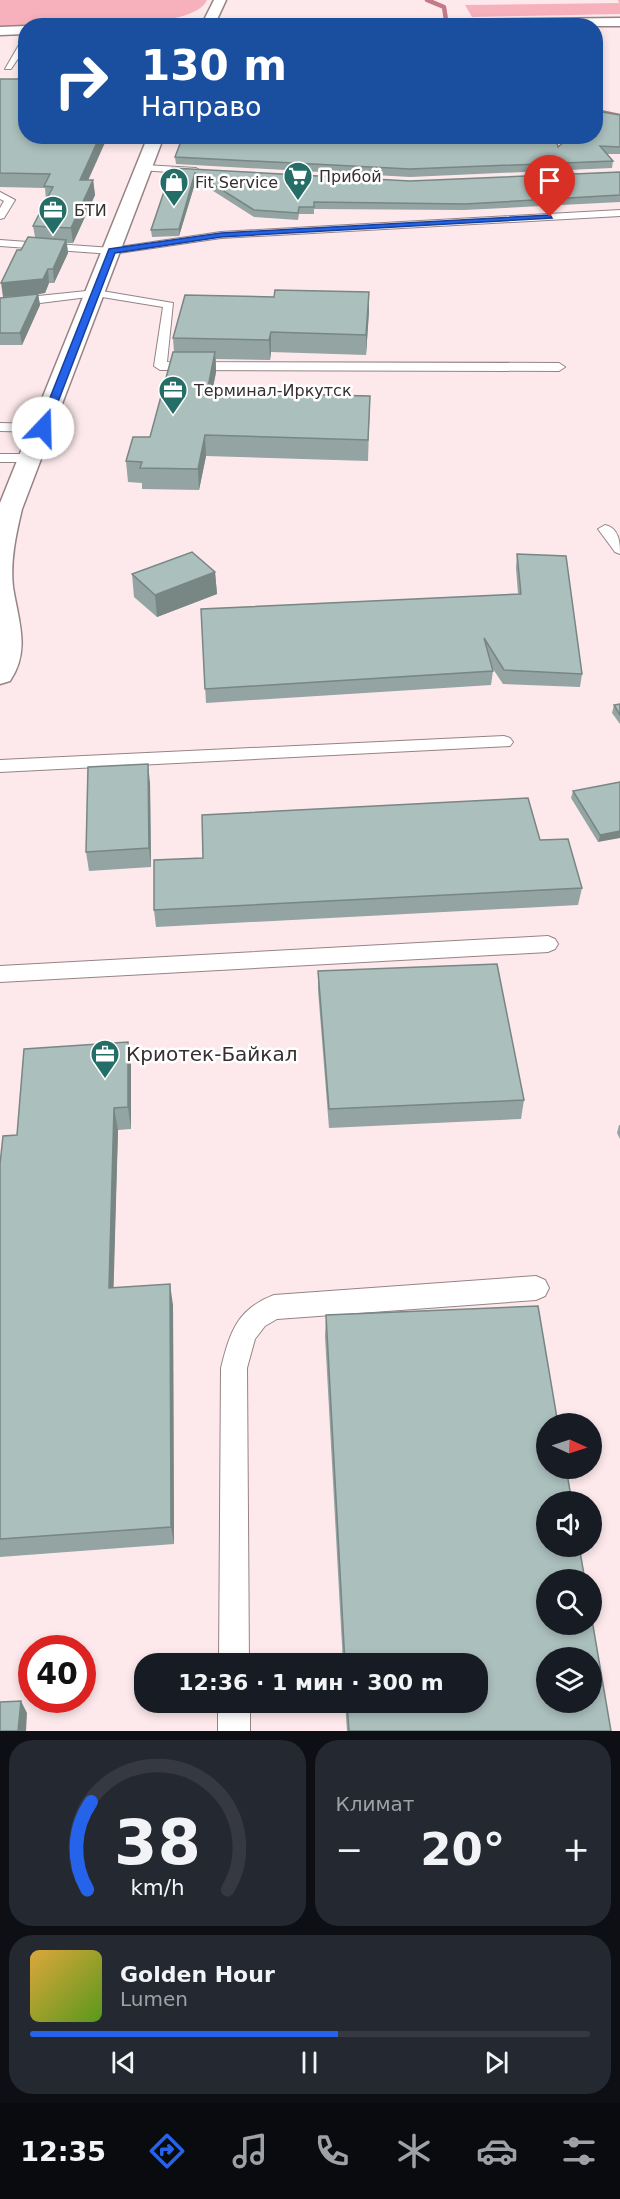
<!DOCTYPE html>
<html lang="ru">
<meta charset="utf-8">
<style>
:root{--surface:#171b24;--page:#242831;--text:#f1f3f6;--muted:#9ea1a6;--line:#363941;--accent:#2563eb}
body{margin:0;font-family:"DejaVu Sans",sans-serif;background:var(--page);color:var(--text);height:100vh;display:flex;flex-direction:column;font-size:22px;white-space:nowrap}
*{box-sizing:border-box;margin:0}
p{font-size:20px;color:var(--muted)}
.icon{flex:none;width:33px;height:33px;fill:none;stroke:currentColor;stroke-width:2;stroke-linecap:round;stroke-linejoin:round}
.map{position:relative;height:1731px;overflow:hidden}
.panel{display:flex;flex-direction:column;gap:9px;padding:9px;background:#0d0f14;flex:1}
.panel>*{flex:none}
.guide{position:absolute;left:18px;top:18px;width:585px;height:126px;border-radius:24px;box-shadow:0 3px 9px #0003;background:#1a4fa0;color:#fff;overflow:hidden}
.needle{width:39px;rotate:93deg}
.controls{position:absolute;left:536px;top:1413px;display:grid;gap:12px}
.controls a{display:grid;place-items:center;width:66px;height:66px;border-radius:50%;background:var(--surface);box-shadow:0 3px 9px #0003;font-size:30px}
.speed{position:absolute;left:18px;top:1635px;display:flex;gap:12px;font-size:30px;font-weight:700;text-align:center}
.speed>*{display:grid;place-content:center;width:78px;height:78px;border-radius:50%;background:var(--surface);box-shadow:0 3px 9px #0003;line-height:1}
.speed .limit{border:9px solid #d22;background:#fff;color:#111}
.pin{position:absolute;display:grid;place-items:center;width:51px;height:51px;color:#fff;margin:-62px -26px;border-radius:50% 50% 50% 0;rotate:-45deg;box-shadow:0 0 6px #0007}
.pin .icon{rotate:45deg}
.me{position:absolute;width:66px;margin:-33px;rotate:21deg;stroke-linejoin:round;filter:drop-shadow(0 0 4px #0008)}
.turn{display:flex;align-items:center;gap:21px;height:126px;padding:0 24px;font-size:27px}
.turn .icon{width:78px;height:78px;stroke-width:2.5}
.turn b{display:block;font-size:42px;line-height:51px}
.big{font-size:45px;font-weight:700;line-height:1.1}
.panel .tile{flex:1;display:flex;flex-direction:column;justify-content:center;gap:9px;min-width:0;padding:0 21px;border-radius:24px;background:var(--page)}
.panel .dial{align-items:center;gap:0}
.dial svg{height:156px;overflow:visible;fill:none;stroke:var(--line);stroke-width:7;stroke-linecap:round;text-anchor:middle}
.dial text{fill:var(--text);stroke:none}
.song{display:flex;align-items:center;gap:18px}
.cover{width:72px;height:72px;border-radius:9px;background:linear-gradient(135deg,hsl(40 70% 55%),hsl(90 70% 35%))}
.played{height:6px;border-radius:3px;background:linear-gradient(90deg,var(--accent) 55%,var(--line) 55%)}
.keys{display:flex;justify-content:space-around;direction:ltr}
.heat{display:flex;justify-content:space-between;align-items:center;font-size:33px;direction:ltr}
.panel .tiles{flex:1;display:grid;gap:9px;grid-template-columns:1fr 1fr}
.tile:last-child{grid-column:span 2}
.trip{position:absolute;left:134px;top:1653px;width:354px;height:60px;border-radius:24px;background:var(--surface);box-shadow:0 3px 9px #0003;font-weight:700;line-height:60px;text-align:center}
.tab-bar{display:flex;height:96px;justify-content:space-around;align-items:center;background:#090b0e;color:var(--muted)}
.tab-bar .icon{width:42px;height:42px}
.tab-bar .selected{color:var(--accent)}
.tab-bar b{font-size:27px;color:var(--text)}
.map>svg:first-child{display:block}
.green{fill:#f7b1bc}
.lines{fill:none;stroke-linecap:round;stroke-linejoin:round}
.stream{stroke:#c47986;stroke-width:4.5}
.service-casing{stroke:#968386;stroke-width:2}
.tertiary-casing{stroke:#968386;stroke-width:3}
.secondary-casing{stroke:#968386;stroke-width:3}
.service{fill:#fff;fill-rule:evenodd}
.tertiary{fill:#fff;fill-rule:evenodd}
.secondary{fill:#fff;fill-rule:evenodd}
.wall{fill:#93a4a2}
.shaded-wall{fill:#788684}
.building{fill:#abbfbc;stroke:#788684;stroke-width:1.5;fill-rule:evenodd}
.route{fill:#2563eb;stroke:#184099;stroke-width:1.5}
.labels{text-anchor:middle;stroke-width:5;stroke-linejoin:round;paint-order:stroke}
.far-poi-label{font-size:16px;fill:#362e2f;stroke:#fff;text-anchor:start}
.poi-label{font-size:20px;fill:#362e2f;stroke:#fff;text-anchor:start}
</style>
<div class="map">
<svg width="620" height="1731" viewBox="0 0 620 1731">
<rect width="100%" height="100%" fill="#fde9eb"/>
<g class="green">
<path d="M0,0h207c-13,34 -173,26 -207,26z"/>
<polygon points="618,0 620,0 620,14 472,17 465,5 619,3"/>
</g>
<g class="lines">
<g class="stream">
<polyline points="427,0 444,7 446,20"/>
<polyline points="596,111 620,116"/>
</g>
<g class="service-casing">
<g id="service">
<polygon points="23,38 26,38 26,47 11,69 5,69"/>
<polygon points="144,165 196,168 201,171 196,174 141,170 139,168"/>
<polygon points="0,192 15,200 4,218 0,219 0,208 4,201 0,199"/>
<polygon points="620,210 620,216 221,238 112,254 0,246 0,240 112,248 221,232"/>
<polygon points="96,290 173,303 167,362 559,363 565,367 559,371 160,370 154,366 163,307 96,296 0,308 0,300"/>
<polygon points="0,423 43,424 50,428 43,432 0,431"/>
<polygon points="0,454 30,454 37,458 30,462 0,462"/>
<path d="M605,525c14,3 15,17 15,29l-5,-2 -17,-23z"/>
<polygon points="504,736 510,738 513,742 510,746 0,772 0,760"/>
<polygon points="548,936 555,939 558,944 555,949 548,952 0,982 0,966"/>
<path d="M536,1276l9,4 4,8 -4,8 -9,4 -259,19 -12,7 -10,13 -8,29 2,296h-30l2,-296c9,-36 16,-59 53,-73z"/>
<rect x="218" y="1702" width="32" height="29"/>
</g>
</g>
<g class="tertiary-casing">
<path id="tertiary" d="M148,136h16l-142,373c-6,25 -12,52 -9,78 5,33 18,63 -3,94l-10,3v-181z"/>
</g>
<g class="secondary-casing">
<g id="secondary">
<polygon points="214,0 226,0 214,26 201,26"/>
<polygon points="620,18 620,26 246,26 252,22"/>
<polygon points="26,26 26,34 0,35 0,27"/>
</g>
</g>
<use href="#service" class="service"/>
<use href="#tertiary" class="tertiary"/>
<use href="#secondary" class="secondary"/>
</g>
<g class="wall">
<polygon points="0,79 88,180 93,180 95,195 73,243 67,243 68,253 54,283 49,283 45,293 38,294 40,305 22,345 0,345 0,298 31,295 3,297 21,250 35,237 33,226 46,200 45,188 0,187"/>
<polygon points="620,115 620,154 607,154 613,161 612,168 410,177 176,164 175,157 558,147"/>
<polygon points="172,168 410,181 620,172 620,202 464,210 314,209 314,214 299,214 298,220 254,217 196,180 179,236 152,237 151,230"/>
<polygon points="369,311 366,355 271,352 270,360 216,359 216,372 212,392 370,396 368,461 206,456 199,490 142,489 142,483 128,482 126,461 150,437 174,352 173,338"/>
<polygon points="517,554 582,674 580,687 503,684 491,666 493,671 491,685 206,703 201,609 518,594 516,568"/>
<polygon points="215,572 217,594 157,617 134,597 132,574"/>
<polygon points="620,704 620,724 612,713 614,705"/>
<polygon points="620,782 598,842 571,798 573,791"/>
<polygon points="150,783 151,867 89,871 86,852"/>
<polygon points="540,840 582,888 578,905 156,927 154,910 203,858"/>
<polygon points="318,971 524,1100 521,1119 329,1128 318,990"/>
<polygon points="131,1064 131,1129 118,1130 113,1288 173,1305 174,1544 0,1557 0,1164"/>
<polygon points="619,1125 620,1125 620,1139 617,1133"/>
<polygon points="326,1315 611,1731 347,1731 345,1702 477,1702 477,1664 343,1664 325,1336"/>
</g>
<g class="shaded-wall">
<polygon points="100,136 108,136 82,194 80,180"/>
<polygon points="195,173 196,180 179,236 179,229"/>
<polygon points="93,180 95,195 73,243 71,228"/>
<polygon points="66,240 68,253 54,283 53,269"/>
<polygon points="48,269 49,283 45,293 38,294 40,305 22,345 20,333 38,294 3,297 1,283"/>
<polygon points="369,292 369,311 366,355 366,335"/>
<polygon points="271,332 271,352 270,360 269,340"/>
<polygon points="215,352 216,372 208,413 207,392"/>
<polygon points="205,435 206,456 199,490 198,469"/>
<polygon points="215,572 217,594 157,617 155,595"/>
<polygon points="148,764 150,783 151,867 149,848"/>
<polygon points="620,831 620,838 598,842 600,835"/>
<polygon points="128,1042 131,1064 131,1129 128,1107"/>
<polygon points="114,1108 118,1130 113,1309 109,1288"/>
<polygon points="170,1284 173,1305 174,1544 171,1527"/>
<polygon points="21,1701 27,1713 26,1731 18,1731"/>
</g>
<g class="building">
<polygon points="0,79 26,79 26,136 100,136 80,180 93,180 71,228 33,226 53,187 44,186 50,174 0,173"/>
<polygon points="602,112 620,115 620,147 600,146 613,161 410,169 175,157 183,136 555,136 558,147 571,136 596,136 596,116"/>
<polygon points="172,168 410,181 620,172 620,195 465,204 314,202 314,207 299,207 298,213 254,210 195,173 179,229 151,230"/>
<polygon points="28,237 66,240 53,269 48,269 43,279 1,283 17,250 21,250"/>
<polygon points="275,290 369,292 366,335 271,332 269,340 173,338 185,295 274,297"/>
<polygon points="38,294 20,333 0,333 0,298"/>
<polygon points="173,352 215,352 207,392 370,396 368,440 205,435 198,469 140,468 142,462 126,461 133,437 150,437"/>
<polygon points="192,552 215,572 155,595 132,574"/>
<polygon points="517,554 566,556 582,674 504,670 484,638 493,671 205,689 201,609 521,594"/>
<polygon points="620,704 620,715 614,705"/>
<polygon points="148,764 149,848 86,852 88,767"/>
<polygon points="620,782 620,831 600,835 573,791"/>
<polygon points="528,798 540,840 568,839 582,888 154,910 154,860 203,858 202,815"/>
<polygon points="497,964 524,1100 329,1109 318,971"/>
<polygon points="128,1042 128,1107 114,1108 109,1288 170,1284 171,1527 0,1539 0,1164 3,1136 17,1135 24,1049"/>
<path d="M538,1306l20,118h-12v44h20l6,34h-26v44h33l6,34h-39v44h45v-10l20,117h-262l-2,-29h130v-38h-132l-19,-349zM546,1658h45v44h-45z"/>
<polygon points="21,1701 18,1731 0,1731 0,1702"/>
</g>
<polygon class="route" points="550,215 552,218 221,237 115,253 48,428 43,431 38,428 109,249 221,233"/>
<defs>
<g id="supermarket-pin" transform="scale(1.5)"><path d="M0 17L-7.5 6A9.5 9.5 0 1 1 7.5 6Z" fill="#256e68" stroke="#fff"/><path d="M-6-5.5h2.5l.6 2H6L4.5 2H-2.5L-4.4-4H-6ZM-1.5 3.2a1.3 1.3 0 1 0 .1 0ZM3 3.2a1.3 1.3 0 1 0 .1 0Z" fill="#fff"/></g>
<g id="shop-pin" transform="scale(1.5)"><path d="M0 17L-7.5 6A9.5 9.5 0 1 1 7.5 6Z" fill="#256e68" stroke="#fff"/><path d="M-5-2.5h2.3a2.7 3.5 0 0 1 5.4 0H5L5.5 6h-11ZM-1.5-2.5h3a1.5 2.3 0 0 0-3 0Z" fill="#fff"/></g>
<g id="office-pin" transform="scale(1.5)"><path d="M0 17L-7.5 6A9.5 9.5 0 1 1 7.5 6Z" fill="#256e68" stroke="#fff"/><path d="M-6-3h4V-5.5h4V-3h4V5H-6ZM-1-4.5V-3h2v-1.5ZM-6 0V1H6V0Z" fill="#fff"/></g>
</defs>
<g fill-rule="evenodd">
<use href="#supermarket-pin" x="298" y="176"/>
<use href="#shop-pin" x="174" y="182"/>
<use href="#office-pin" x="53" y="210"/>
<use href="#office-pin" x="173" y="390"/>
<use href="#office-pin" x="105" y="1054"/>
</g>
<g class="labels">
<g class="far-poi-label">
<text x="319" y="182">Прибой</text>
<text x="195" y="188">Fit Service</text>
<text x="74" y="216">БТИ</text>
<text x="194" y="396">Терминал-Иркутск</text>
</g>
<g class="poi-label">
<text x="126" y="1061">Криотек-Байкал</text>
</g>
</g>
</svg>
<div class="controls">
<a><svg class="needle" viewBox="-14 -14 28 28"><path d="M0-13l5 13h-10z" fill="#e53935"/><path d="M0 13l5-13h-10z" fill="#9ea1a6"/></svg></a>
<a><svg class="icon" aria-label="sound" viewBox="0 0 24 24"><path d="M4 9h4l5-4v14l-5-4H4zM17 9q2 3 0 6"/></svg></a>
<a><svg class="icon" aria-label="search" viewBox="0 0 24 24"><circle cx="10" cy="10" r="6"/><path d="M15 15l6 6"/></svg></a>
<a><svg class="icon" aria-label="layers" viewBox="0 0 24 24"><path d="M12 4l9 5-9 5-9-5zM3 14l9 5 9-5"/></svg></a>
</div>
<div class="speed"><div class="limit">40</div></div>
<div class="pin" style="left:550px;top:217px;background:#d93025"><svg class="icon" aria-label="arrive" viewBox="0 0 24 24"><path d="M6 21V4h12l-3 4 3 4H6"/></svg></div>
<svg class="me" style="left:43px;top:428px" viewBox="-20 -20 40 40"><circle r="19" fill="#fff"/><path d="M0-13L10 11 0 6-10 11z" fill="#2563eb"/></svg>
<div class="trip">12:36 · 1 мин · 300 m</div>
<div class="guide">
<div class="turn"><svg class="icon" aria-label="right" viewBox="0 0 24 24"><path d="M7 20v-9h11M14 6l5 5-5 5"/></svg><div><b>130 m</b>Направо</div></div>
</div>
</div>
<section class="panel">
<div class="tiles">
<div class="tile dial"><svg viewBox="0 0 100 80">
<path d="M14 69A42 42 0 1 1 86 69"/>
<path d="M14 69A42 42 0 0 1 16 24" stroke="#2563eb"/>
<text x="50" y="56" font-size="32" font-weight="700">38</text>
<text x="50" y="72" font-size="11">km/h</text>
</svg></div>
<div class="tile"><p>Климат</p>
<div class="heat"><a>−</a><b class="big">20°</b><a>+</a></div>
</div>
<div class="tile">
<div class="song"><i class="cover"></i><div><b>Golden Hour</b><p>Lumen</p></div></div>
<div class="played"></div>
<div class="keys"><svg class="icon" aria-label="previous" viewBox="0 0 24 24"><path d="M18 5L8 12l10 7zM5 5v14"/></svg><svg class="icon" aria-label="pause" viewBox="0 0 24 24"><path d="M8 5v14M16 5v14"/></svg><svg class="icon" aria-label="next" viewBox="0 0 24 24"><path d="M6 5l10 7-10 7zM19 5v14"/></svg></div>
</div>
</div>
</section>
<nav class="tab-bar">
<b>12:35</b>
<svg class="icon selected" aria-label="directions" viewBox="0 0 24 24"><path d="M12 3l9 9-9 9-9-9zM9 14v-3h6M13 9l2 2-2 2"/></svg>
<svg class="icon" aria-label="music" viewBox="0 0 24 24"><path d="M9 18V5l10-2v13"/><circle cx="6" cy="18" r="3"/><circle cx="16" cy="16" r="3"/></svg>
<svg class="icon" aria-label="phone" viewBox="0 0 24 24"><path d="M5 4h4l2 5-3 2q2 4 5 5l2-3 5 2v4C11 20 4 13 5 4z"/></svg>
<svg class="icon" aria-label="climate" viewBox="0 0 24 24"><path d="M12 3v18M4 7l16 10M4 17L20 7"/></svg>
<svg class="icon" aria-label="car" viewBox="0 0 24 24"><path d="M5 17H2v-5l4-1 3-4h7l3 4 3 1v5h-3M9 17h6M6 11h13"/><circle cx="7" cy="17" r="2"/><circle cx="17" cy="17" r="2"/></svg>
<svg class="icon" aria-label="filters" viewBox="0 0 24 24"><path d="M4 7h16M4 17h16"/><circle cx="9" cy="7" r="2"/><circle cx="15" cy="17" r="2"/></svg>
</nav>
